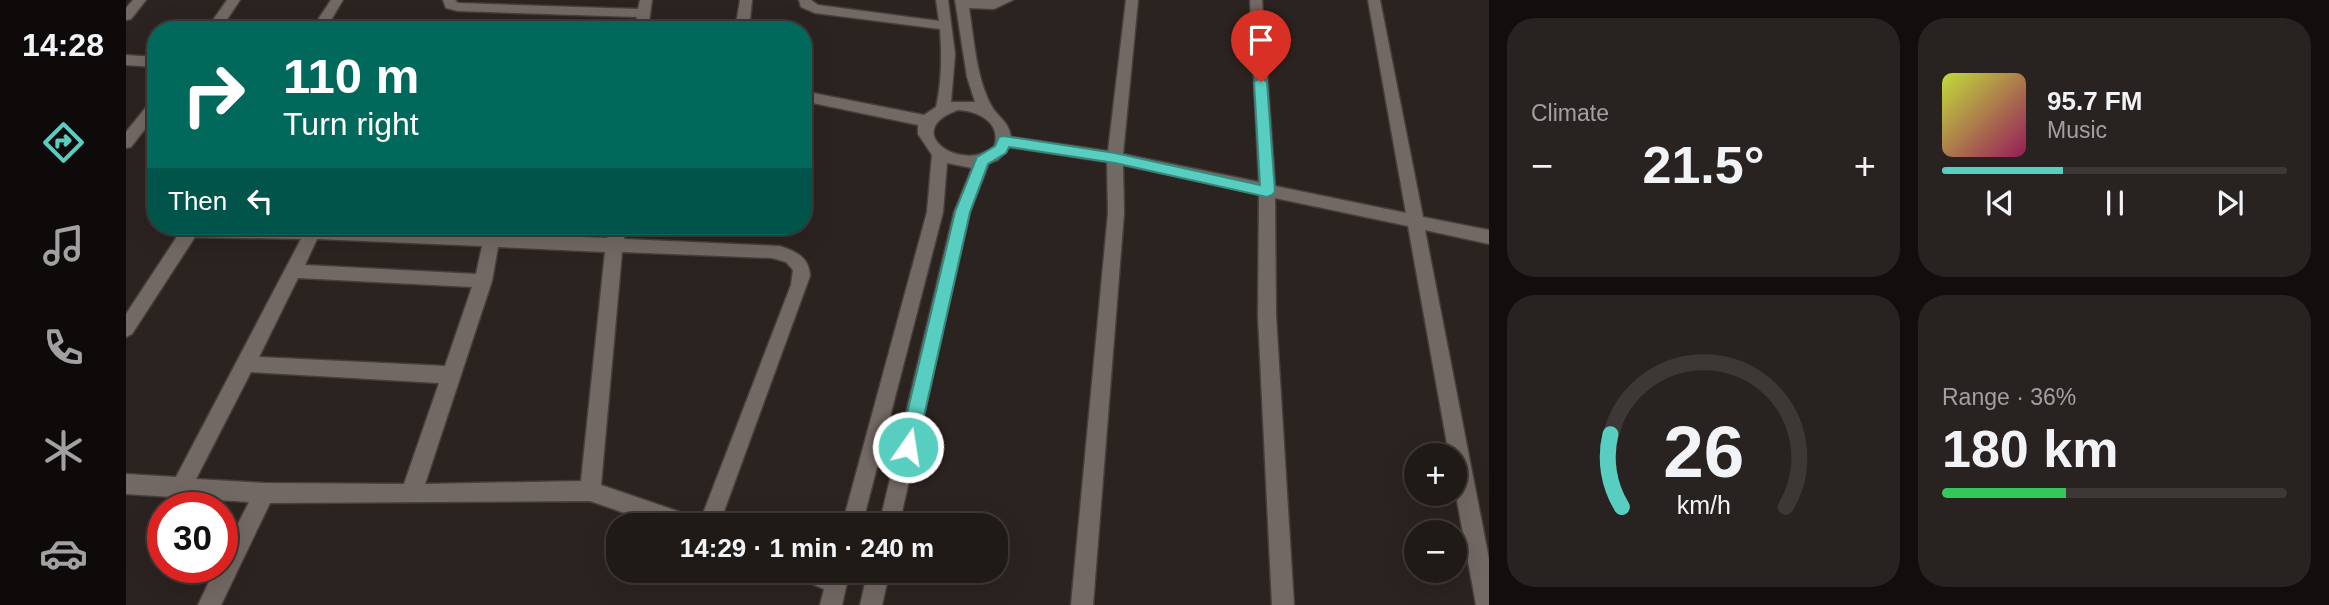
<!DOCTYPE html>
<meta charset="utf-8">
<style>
:root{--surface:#201a17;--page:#282320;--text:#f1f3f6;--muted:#a2a1a1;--line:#3d3836;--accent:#58cec0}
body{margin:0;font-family:Arial,sans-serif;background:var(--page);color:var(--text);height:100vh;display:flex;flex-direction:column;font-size:26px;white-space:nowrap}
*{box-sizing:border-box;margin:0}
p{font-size:23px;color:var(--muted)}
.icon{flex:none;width:38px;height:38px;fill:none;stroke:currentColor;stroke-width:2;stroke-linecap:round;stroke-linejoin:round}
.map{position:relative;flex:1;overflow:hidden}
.sheet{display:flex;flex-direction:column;gap:18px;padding:18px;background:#120e0d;width:840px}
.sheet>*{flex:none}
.hud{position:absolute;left:21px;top:21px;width:665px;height:214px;border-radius:28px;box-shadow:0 7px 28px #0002,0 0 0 2px var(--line);background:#00695c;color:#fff;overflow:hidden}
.fabs{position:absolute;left:1278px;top:443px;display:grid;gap:14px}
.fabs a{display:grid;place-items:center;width:63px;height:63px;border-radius:50%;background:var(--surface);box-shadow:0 7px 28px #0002,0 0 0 2px var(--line);font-size:35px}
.speed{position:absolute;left:21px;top:492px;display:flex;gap:14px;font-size:35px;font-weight:700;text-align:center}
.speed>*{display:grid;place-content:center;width:91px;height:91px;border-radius:50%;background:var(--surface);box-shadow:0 7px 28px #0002,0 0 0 2px var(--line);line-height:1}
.speed .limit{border:10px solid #d22;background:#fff;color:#111}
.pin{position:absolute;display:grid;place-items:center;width:60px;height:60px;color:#fff;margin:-72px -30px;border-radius:50% 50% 50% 0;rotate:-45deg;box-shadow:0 0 7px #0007}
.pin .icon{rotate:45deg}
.me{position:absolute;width:77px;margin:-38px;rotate:13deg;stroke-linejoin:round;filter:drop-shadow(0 0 5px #0008)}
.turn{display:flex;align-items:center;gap:24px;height:147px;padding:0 21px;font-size:32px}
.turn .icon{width:91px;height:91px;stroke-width:2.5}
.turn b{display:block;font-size:49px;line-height:60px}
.then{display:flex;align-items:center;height:66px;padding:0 21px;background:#0003;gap:14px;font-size:26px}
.big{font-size:52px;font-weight:700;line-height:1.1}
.sheet .card{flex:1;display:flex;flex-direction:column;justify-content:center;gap:10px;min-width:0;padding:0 24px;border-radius:28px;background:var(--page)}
.sheet .dial{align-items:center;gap:0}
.dial svg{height:182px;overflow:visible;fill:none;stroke:var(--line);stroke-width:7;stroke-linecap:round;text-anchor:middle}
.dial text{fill:var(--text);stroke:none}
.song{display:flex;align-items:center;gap:21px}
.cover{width:84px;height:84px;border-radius:10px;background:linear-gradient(135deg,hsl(70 70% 55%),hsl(330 70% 35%))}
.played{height:7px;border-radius:4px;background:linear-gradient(90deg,var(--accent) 35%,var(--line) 35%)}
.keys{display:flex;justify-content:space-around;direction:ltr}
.heat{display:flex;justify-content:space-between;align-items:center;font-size:38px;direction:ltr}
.charge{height:10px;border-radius:5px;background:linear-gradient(90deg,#34c759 36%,var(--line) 0)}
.sheet .tiles{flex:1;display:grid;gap:18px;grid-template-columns:repeat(2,1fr)}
.trip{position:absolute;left:480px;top:513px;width:402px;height:70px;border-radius:28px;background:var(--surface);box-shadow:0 7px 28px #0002,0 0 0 2px var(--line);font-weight:700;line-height:70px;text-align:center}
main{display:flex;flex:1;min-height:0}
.menu{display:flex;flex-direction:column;width:126px;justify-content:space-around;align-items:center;background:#0d0a09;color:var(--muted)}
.menu .icon{width:49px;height:49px}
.menu .on{color:var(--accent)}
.menu b{font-size:32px;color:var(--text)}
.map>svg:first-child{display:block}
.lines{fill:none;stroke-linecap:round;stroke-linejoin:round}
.minor-casing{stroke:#463f3c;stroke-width:3}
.minor{fill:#736964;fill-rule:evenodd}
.route{fill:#58cec0;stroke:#39867d;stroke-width:2}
</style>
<main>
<nav class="menu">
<b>14:28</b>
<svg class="icon on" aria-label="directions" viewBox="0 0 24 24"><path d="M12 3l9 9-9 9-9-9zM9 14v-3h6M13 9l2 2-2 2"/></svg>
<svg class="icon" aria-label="music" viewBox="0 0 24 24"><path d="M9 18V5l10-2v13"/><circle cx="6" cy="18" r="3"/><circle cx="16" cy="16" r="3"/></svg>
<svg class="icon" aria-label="phone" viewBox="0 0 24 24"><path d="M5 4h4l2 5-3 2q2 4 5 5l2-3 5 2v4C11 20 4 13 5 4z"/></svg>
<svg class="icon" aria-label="climate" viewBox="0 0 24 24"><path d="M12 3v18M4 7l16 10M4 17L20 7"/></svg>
<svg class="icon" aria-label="car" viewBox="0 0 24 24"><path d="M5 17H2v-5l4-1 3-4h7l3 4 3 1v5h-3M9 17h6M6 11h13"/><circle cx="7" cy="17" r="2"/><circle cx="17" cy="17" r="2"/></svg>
</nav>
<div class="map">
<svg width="1363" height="605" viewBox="0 0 1363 605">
<rect width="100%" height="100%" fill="#2b231f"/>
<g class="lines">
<g class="minor-casing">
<g id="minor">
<polygon points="7,0 20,0 5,19 0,20 0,8"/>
<polygon points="101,0 114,0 94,30 80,30"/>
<polygon points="205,0 217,0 199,30 185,30"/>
<polygon points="317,0 329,0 332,3 512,9 514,0 526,0 522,30 508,30 511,17 332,11 320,8"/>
<polygon points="614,0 626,0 623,30 609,30"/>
<path d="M673,0h12l7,5 121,16 -3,-21h12l7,54 -4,48h24l-8,-25 -12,-77h58l-19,9 -25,-1c5,31 7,69 22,97 6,12 18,16 20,32l97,14 18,-151h12l-15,154 136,28 -9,-182h12l13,186 131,27 -38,-213h12l43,217 66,13v14l-64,-14 64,329v46h-13l-22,-121v-29h-5l-41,-229 -133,-28 1,118 18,289h-22l-14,-289 1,-122 -136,-29 1,48 -31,392h-22l37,-392 -1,-51 -98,-15 -11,13 -9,3 -19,49 -71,313h-20l75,-313 18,-44 -25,-5 -4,49 -81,313h-20l85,-313 5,-57 -14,-21v-9l-115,-24v-10l121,24 12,-8c6,-26 6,-51 4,-78l-125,-16 -14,-6zM832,110c21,1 44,13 36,37 -33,27 -95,-16 -36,-37z"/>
<polygon points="0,55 30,57 30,67 0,65"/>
<polygon points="30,100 30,115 5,147 0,148 0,132 25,101"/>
<path d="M58,226h133l167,7 2,-7h16l-1,8 106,4 3,-12h16l-2,13 156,7c17,6 29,11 30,30l-91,249h-60l-69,-24 -320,2 -49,102h-23l18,-38h6v-12l27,-53 -123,-8v-20l50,3 125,-238 -106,-2 -63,97 -6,3v-23zM191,239l165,7 -6,28 -171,-9zM372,247l107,5 -24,229 -156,3 67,-203zM496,252l150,6 14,4 7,8 -2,15 -92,239 -3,-6 -7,-3 -88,-30zM172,278l174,9 -27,79 -186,-9zM125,372l188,11 -35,101 -140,-1 -68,-4z"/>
<polygon points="669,570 724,570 716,605 694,605 698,589 672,578"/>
<polygon points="742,570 764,570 756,605 734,605"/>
</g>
</g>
<use href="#minor" class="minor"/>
</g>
<polygon class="route" points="1135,78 1141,82 1149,192 1146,195 1141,197 989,163 883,147 880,153 862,164 844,212 791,447 788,453 782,455 775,453 773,447 829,212 851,157 869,146 873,137 878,136 989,153 1134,185 1128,82"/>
</svg>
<div class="fabs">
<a>+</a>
<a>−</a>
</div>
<div class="speed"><div class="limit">30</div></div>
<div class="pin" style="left:1135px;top:82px;background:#d93025"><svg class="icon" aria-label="arrive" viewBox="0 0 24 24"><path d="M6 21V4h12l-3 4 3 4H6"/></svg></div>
<svg class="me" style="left:782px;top:447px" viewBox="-20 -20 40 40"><circle r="17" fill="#58cec0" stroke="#fff" stroke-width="3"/><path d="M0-11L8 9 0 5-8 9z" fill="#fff"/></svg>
<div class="trip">14:29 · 1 min · 240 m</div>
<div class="hud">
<div class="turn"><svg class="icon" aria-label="right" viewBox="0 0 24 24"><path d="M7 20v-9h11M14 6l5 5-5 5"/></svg><div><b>110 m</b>Turn right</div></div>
<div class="then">Then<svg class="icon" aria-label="left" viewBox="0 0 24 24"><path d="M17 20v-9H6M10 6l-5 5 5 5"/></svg></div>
</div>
</div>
<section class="sheet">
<div class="tiles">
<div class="card"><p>Climate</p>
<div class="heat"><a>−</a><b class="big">21.5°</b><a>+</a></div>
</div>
<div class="card">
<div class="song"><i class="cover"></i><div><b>95.7 FM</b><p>Music</p></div></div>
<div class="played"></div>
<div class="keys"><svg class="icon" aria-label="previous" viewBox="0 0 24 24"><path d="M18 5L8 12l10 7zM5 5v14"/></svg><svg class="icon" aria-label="pause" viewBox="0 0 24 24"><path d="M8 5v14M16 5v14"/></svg><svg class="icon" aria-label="next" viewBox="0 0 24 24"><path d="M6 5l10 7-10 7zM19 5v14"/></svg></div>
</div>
<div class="card dial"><svg viewBox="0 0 100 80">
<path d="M14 69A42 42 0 1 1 86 69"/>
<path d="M14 69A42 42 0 0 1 9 37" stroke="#58cec0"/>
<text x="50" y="56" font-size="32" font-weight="700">26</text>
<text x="50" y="72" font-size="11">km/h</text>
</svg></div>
<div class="card"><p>Range · 36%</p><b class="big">180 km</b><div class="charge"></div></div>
</div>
</section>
</main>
